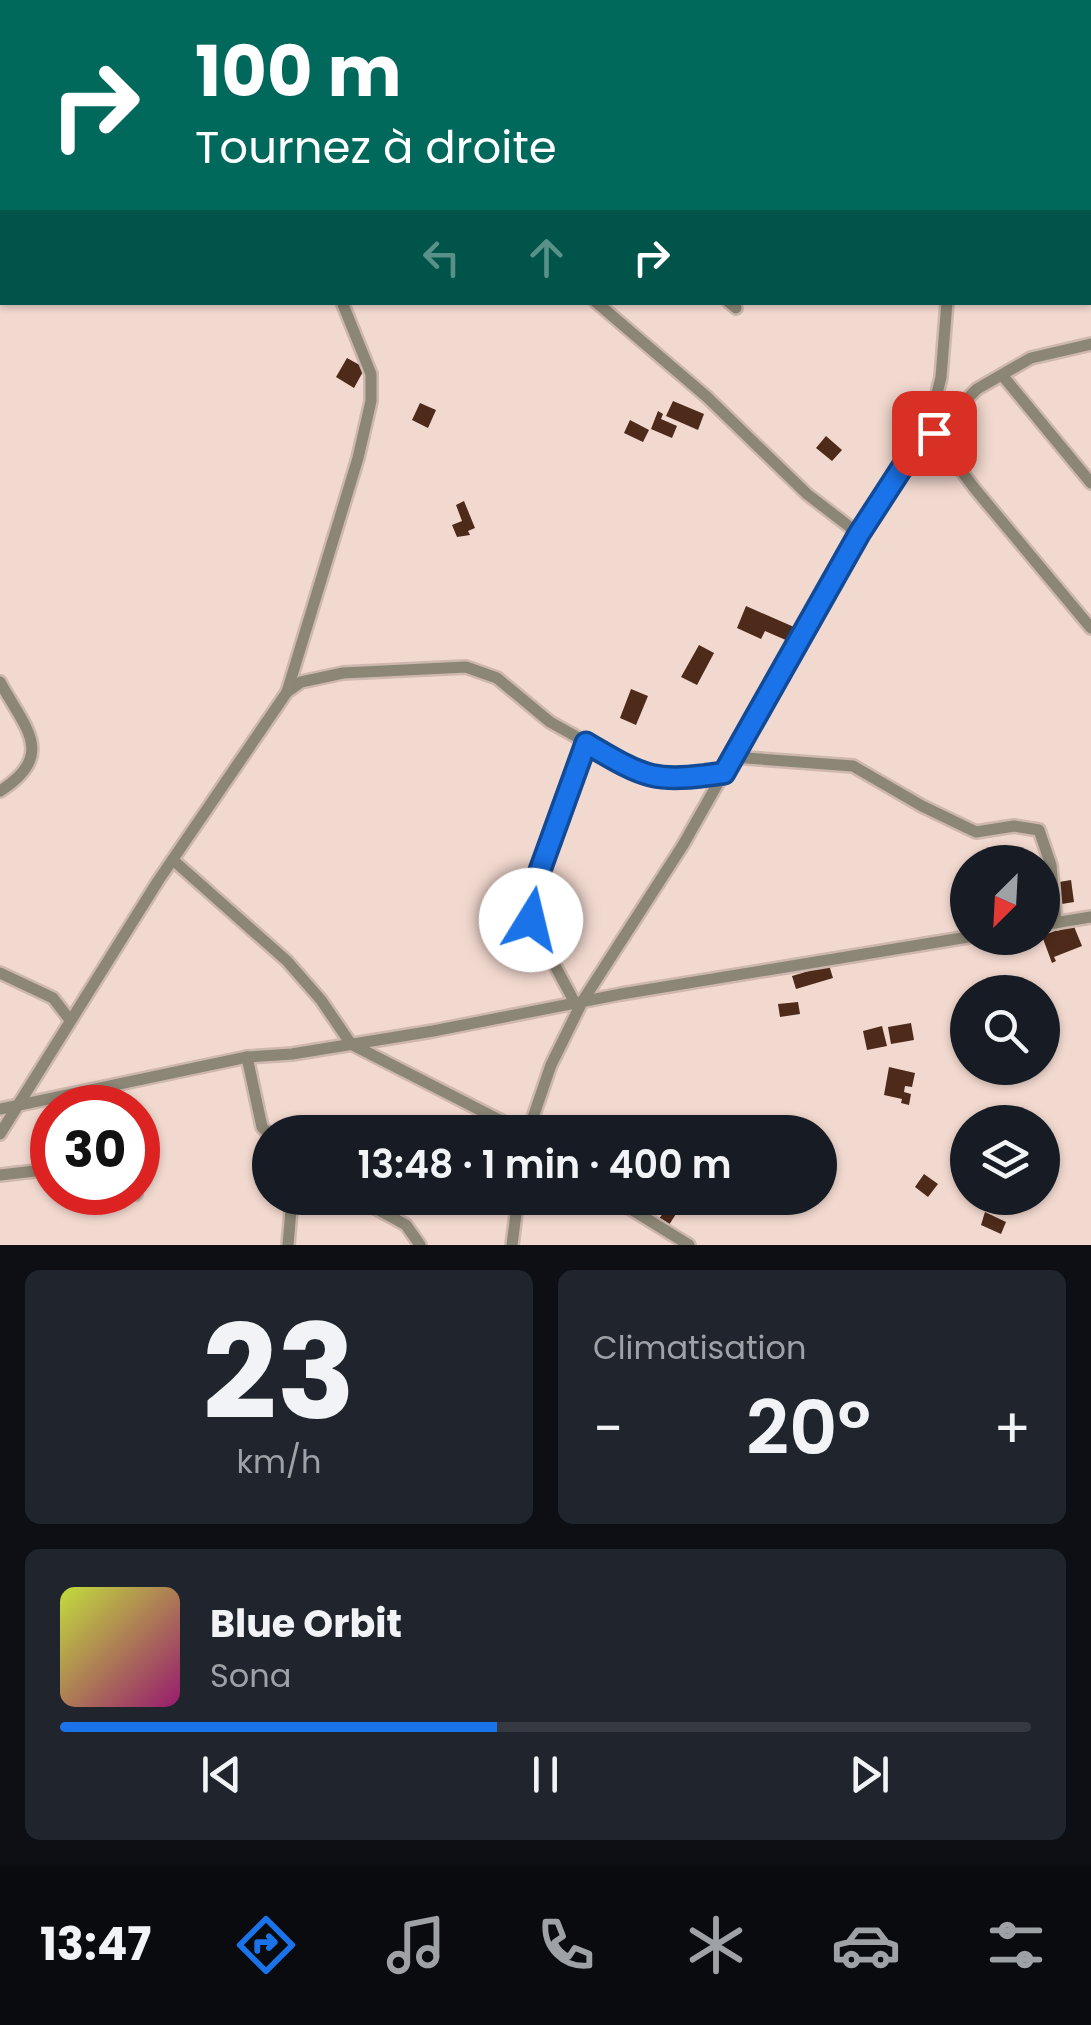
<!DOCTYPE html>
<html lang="fr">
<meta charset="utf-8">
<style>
:root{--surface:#171b24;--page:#20242c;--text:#f1f3f6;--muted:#9ea1a6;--line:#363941;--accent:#1a73e8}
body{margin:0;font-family:Poppins,sans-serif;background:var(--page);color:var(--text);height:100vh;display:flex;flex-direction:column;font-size:38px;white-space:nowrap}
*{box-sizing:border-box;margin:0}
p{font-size:32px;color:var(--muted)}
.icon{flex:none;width:55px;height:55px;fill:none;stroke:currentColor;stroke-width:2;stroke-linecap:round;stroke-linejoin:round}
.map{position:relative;height:1245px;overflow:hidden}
.drawer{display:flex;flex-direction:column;gap:25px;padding:25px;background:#0d0f14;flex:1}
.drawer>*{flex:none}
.banner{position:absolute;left:0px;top:0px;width:1092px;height:305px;box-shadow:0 2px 8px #0004;background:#00695c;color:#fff;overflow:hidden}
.needle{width:65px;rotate:204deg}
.controls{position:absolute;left:950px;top:845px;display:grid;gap:20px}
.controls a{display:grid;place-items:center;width:110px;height:110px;border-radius:50%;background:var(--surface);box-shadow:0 2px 8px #0004;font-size:50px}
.speed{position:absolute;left:30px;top:1085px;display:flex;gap:20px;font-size:50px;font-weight:700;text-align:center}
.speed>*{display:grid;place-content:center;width:130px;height:130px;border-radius:50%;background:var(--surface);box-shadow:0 2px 8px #0004;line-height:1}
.speed .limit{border:15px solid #d22;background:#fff;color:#111}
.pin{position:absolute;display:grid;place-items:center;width:85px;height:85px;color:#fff;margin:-42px;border-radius:20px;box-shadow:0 5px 15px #0006}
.me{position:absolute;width:110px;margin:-55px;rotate:9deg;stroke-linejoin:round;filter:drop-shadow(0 0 8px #0008)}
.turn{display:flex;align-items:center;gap:35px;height:210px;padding:0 30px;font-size:45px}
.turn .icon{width:130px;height:130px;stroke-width:2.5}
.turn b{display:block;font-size:70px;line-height:85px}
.lanes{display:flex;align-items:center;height:95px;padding:0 30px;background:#0003;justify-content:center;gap:50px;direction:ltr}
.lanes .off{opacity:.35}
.big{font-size:75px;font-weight:600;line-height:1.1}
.drawer .card{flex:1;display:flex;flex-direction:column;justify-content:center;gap:15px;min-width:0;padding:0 35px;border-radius:15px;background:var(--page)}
.drawer .dial{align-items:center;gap:0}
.dial b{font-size:130px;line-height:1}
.song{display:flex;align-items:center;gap:30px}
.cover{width:120px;height:120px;border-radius:15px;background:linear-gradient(135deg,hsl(70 70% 55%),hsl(320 70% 35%))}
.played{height:10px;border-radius:5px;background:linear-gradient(90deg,var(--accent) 45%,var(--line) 45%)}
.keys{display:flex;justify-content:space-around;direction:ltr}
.heat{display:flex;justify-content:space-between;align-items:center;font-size:55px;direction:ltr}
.drawer .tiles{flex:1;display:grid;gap:25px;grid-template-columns:1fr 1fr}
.card:last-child{grid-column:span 2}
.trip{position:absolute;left:252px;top:1115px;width:585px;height:100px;border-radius:50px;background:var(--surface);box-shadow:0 2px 8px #0004;font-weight:600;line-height:100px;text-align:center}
.tab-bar{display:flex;height:160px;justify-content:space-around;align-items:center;background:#090b0e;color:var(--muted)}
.tab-bar .icon{width:70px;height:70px}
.tab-bar .current{color:var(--accent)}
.tab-bar b{font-size:45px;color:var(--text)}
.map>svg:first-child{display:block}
.building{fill:#4d2a1a}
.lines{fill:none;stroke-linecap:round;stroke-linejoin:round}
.street-casing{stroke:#cdb7ae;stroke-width:16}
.street{stroke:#8b8675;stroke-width:11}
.route-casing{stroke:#114b97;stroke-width:25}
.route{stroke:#1a73e8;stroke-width:18}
</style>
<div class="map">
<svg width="1091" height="1245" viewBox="0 0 1091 1245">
<rect width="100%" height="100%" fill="#f2d9cf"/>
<g class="building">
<polygon points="347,358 365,368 354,388 336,377"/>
<polygon points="673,401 704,414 698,430 666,416"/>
<polygon points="420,403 436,410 428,428 412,420"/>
<polygon points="658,411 663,414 661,419 677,426 672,438 651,429"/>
<polygon points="630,420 649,430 643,442 624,433"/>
<polygon points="826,436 842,450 832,461 816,448"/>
<polygon points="464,501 475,528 468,531 470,535 457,537 452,525 462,521 456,505"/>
<polygon points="746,606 794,627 788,641 765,631 761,639 737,628"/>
<polygon points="699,645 714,653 697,685 681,677"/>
<polygon points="631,689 648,696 636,725 620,718"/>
<polygon points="1071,880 1074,902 1062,904 1059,882"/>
<polygon points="1073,924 1082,946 1054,957 1056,961 1052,963 1042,936"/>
<polygon points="829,965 833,978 796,989 792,976"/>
<polygon points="798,1002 800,1014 780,1017 778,1004"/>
<polygon points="911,1023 914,1040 891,1044 888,1027"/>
<polygon points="882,1026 887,1046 867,1050 863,1031"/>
<polygon points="889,1067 915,1073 912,1087 905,1086 904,1092 911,1094 909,1105 901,1103 902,1099 884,1095"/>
<polygon points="924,1174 938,1184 928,1197 915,1187"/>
<polygon points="673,1198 686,1198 669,1225 659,1219"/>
<polygon points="985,1212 1006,1222 1001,1234 981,1225"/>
</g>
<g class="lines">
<g class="street-casing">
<g id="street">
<polyline points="153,0 159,2"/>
<polyline points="1083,0 1084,2"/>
<polyline points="67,2 68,0"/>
<polyline points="680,2 681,0"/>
<polyline points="982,2 983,0"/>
<polyline points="1090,16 1091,19"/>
<polyline points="596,302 707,397 807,494 859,534"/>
<polyline points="729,302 736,308"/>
<polyline points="1002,375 1091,483"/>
<polyline points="933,433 975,489 1091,628"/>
<polyline points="929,436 977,389 1031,358 1091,344"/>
<path d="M0,682c25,46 57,73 0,109"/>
<polyline points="287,692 301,682 343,673 466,667 497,678 550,722 649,777 676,780 724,773"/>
<polyline points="733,757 853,766 922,806 976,832 1014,826 1039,830 1051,865 1056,923"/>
<polyline points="173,860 287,961 321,1000 351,1044 523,1132"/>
<polyline points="1042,925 1091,917"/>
<polyline points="0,973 53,998 70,1020"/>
<path d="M575,1003l-44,-82c-7,-40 40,-137 55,-178"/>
<polyline points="247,1057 262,1127 270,1135"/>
<polyline points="0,1109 247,1057 292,1054 433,1031 621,994 968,937"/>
<polyline points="528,1132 551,1065 582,1002 683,845 859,534 916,446 933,410 941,377 947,302"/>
<polyline points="0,1134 158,881 287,692 358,458 371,401 371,374 342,302"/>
<polyline points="0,1175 52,1169"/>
<polyline points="135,1192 136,1194"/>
<polyline points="357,1198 406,1225 420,1245"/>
<polyline points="613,1198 689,1245"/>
<polyline points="288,1245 292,1198"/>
<polyline points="512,1245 518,1198"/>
</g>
</g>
<use href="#street" class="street"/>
</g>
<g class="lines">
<g class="route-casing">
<path id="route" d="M531,920l-1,-22 56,-155c61,36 67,40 138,30l135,-239 57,-88 18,-13"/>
</g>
<use href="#route" class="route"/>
</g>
</svg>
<div class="controls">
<a><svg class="needle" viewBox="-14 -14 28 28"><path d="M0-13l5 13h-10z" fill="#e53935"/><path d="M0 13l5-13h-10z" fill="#9ea1a6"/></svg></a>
<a><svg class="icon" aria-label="search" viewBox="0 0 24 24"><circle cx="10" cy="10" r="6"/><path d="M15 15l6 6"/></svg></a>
<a><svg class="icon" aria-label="layers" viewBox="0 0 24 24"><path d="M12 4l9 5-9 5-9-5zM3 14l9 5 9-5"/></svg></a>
</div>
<div class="speed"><div class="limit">30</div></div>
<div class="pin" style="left:934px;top:433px;background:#d93025"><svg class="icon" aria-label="arrive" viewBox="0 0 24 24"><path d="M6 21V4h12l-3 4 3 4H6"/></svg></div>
<svg class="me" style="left:531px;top:920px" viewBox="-20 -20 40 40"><circle r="19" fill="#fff"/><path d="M0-13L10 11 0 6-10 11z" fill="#1a73e8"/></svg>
<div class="trip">13:48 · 1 min · 400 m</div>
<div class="banner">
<div class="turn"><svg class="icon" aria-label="right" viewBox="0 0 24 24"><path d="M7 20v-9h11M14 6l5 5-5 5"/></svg><div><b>100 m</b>Tournez à droite</div></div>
<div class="lanes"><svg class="icon off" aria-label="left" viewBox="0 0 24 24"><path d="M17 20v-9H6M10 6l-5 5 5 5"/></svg><svg class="icon off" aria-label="ahead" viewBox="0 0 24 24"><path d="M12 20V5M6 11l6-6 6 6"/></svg><svg class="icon" aria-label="right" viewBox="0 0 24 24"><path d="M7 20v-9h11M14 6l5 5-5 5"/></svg></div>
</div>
</div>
<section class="drawer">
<div class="tiles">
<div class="card dial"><b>23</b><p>km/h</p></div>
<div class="card"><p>Climatisation</p>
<div class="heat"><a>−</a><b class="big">20°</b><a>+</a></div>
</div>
<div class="card">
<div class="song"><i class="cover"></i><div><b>Blue Orbit</b><p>Sona</p></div></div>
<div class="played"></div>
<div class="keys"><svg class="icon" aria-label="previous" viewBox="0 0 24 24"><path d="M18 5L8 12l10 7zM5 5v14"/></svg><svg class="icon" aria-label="pause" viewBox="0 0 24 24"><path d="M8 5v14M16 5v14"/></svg><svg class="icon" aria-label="next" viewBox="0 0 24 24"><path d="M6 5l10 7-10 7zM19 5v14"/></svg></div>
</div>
</div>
</section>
<nav class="tab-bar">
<b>13:47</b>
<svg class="icon current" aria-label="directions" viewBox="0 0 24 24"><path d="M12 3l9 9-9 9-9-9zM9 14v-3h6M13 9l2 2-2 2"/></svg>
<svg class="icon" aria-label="music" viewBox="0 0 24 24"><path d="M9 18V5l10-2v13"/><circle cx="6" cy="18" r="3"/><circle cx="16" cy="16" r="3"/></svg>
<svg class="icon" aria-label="phone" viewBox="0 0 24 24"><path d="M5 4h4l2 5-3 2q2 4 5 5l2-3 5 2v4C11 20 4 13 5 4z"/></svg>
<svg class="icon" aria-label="climate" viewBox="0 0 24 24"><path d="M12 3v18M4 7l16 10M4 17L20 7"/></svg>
<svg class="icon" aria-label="car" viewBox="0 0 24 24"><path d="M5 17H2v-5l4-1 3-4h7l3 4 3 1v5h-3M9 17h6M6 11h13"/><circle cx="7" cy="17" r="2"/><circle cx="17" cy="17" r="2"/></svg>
<svg class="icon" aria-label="filters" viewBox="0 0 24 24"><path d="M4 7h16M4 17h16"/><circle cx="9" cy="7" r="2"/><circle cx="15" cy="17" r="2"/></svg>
</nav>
